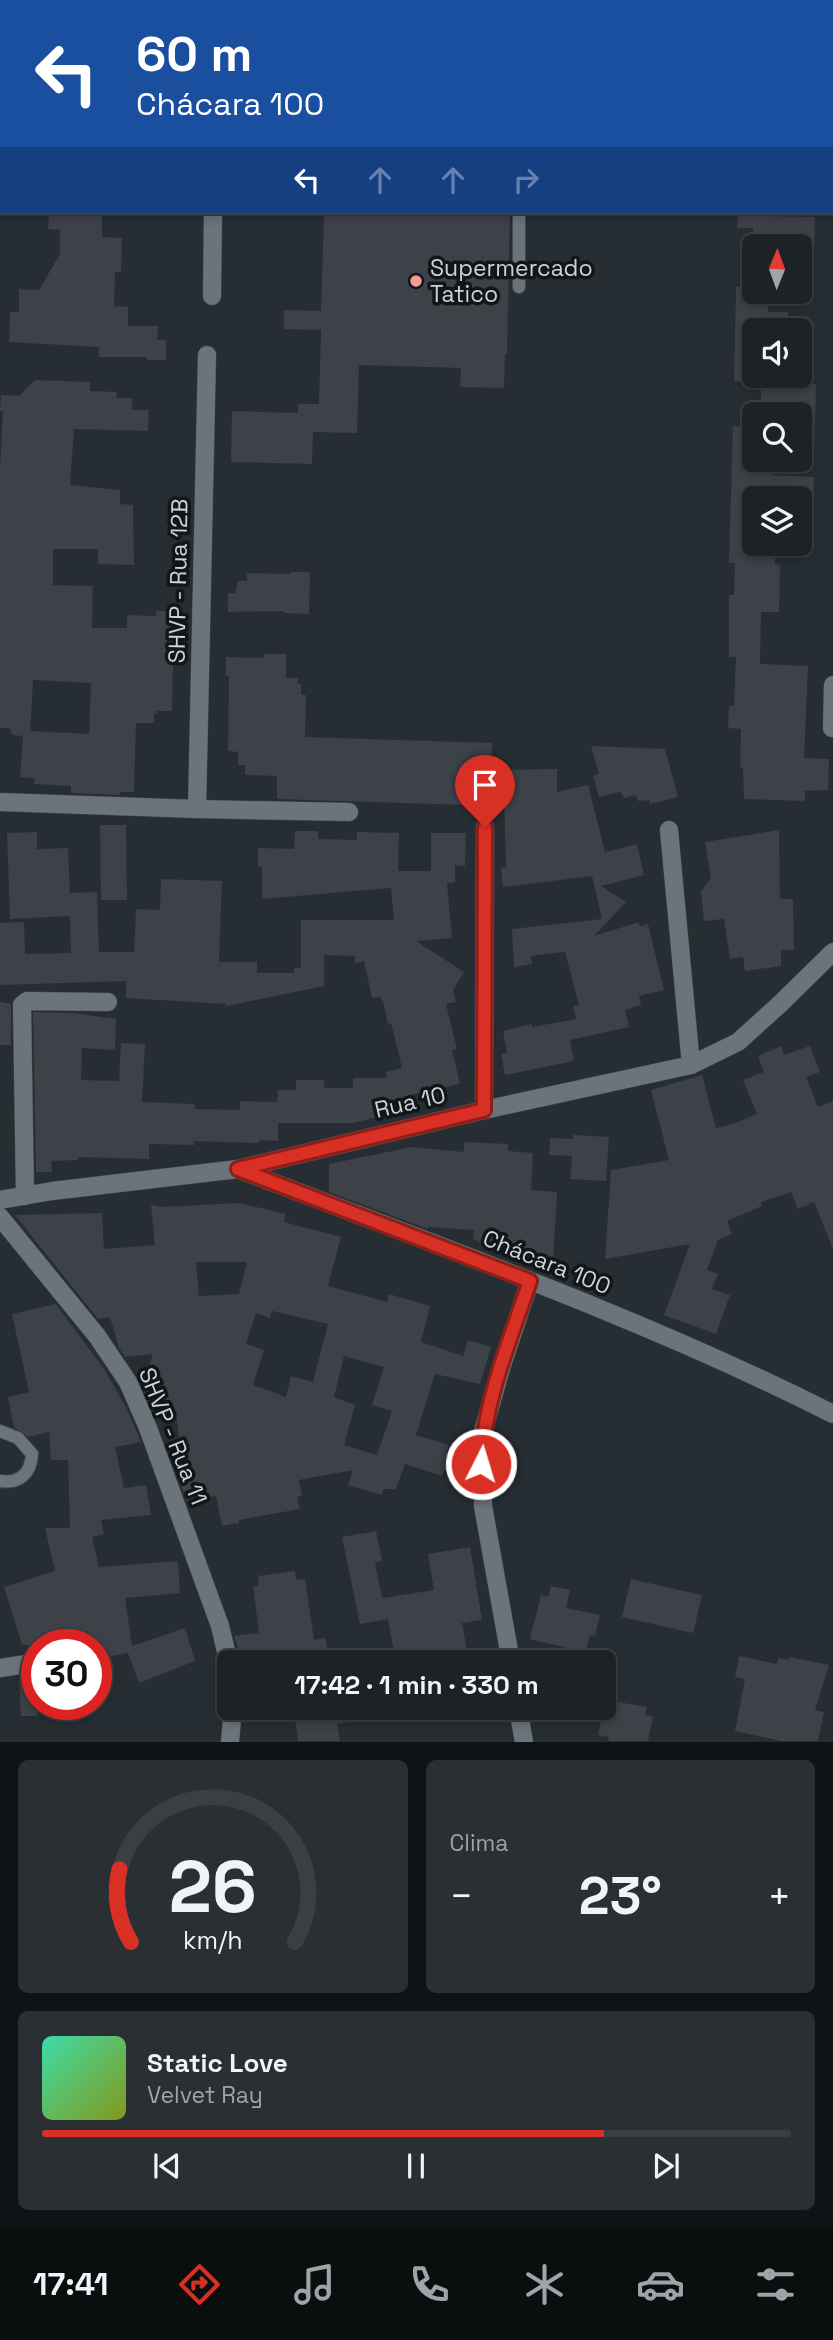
<!DOCTYPE html>
<html lang="pt">
<meta charset="utf-8">
<style>
:root{--surface:#1c2226;--page:#292f32;--text:#f1f3f6;--muted:#a0a4a7;--line:#3a3f43;--accent:#d93025}
body{margin:0;font-family:"Space Grotesk",sans-serif;background:var(--page);color:var(--text);height:100vh;display:flex;flex-direction:column;font-size:26px;white-space:nowrap}
*{box-sizing:border-box;margin:0}
p{font-size:23px;color:var(--muted)}
.icon{flex:none;width:38px;height:38px;fill:none;stroke:currentColor;stroke-width:2;stroke-linecap:round;stroke-linejoin:round}
.map{position:relative;height:1742px;overflow:hidden}
.details{display:flex;flex-direction:column;gap:18px;padding:18px;background:#0f1315;flex:1}
.details>*{flex:none}
.top-card{position:absolute;left:0px;top:0px;width:833px;height:214px;box-shadow:0 4px 10px #0003,0 0 0 2px var(--line);background:#1a4fa0;color:#fff;overflow:hidden}
.needle{width:46px;rotate:1deg}
.fabs{position:absolute;left:742px;top:234px;display:grid;gap:14px}
.fabs a{display:grid;place-items:center;width:70px;height:70px;border-radius:10px;background:var(--surface);box-shadow:0 4px 10px #0003,0 0 0 2px var(--line);font-size:35px}
.speed{position:absolute;left:21px;top:1629px;display:flex;gap:14px;font-size:35px;font-weight:700;text-align:center}
.speed>*{display:grid;place-content:center;width:91px;height:91px;border-radius:50%;background:var(--surface);box-shadow:0 4px 10px #0003,0 0 0 2px var(--line);line-height:1}
.speed .limit{border:10px solid #d22;background:#fff;color:#111}
.pin{position:absolute;display:grid;place-items:center;width:60px;height:60px;color:#fff;margin:-72px -30px;border-radius:50% 50% 50% 0;rotate:-45deg;box-shadow:0 0 7px #0007}
.pin .icon{rotate:45deg}
.me{position:absolute;width:77px;margin:-38px;rotate:5deg;stroke-linejoin:round;filter:drop-shadow(0 0 5px #0008)}
.turn{display:flex;align-items:center;gap:24px;height:147px;padding:0 21px;font-size:32px}
.turn .icon{width:91px;height:91px;stroke-width:2.5}
.turn b{display:block;font-size:49px;line-height:60px}
.lanes{display:flex;align-items:center;height:66px;padding:0 21px;background:#0003;justify-content:center;gap:35px;direction:ltr}
.lanes .off{opacity:.35}
.big{font-size:52px;font-weight:700;line-height:1.1}
.details .card{flex:1;display:flex;flex-direction:column;justify-content:center;gap:10px;min-width:0;padding:0 24px;border-radius:10px;background:var(--page)}
.details .dial{align-items:center;gap:0}
.dial svg{height:182px;overflow:visible;fill:none;stroke:var(--line);stroke-width:7;stroke-linecap:round;text-anchor:middle}
.dial text{fill:var(--text);stroke:none}
.song{display:flex;align-items:center;gap:21px}
.cover{width:84px;height:84px;border-radius:10px;background:linear-gradient(135deg,hsl(160 70% 55%),hsl(70 70% 35%))}
.played{height:7px;border-radius:4px;background:linear-gradient(90deg,var(--accent) 75%,var(--line) 75%)}
.keys{display:flex;justify-content:space-around;direction:ltr}
.heat{display:flex;justify-content:space-between;align-items:center;font-size:38px;direction:ltr}
.details .tiles{flex:1;display:grid;gap:18px;grid-template-columns:1fr 1fr}
.card:last-child{grid-column:span 2}
.trip{position:absolute;left:217px;top:1650px;width:399px;height:70px;border-radius:10px;background:var(--surface);box-shadow:0 4px 10px #0003,0 0 0 2px var(--line);font-weight:700;line-height:70px;text-align:center}
.tabs{display:flex;height:112px;justify-content:space-around;align-items:center;background:#0b0e0f;color:var(--muted)}
.tabs .icon{width:49px;height:49px}
.tabs .selected{color:var(--accent)}
.tabs b{font-size:32px;color:var(--text)}
.map>svg:first-child{display:block}
.building{fill:#3d4148;fill-rule:evenodd}
.lines{fill:none;stroke-linecap:round;stroke-linejoin:round}
.service-casing{stroke:#444b4e;stroke-width:14}
.minor-casing{stroke:#444b4e;stroke-width:19}
.tertiary-casing{stroke:#444b4e;stroke-width:19}
.service{stroke:#6b747a;stroke-width:12}
.minor{stroke:#6b747a;stroke-width:18}
.tertiary{stroke:#6b747a;stroke-width:18}
.route-casing{stroke:#8d1f18;stroke-width:18}
.route{stroke:#d93025;stroke-width:12}
.poi-dot{fill:#f59b99;stroke:#121618;stroke-width:2.5}
.labels{text-anchor:middle;stroke-width:7;stroke-linejoin:round;paint-order:stroke}
.poi-label{font-size:23px;fill:#cdd2d5;stroke:#121618;text-anchor:start}
.street-label{font-size:23px;fill:#cdd2d5;stroke:#121618}
</style>
<div class="map">
<svg width="833" height="1742" viewBox="0 0 833 1742">
<rect width="100%" height="100%" fill="#262e33"/>
<g class="building">
<polygon points="49,212 102,212 102,237 122,238 121,272 115,272 114,306 128,307 128,326 158,326 157,340 166,340 166,360 147,360 147,357 99,357 99,347 9,342 10,312 19,312 19,289 39,290 60,254 60,230 48,229"/>
<polygon points="324,212 510,212 507,354 505,354 504,388 460,387 461,368 359,365 357,433 313,432 312,464 231,462 232,411 298,413 298,404 319,404 321,330 284,329 284,310 321,311"/>
<polygon points="738,212 767,212 767,216 815,217 814,247 753,247 753,228 737,228"/>
<polygon points="736,287 754,287 754,292 769,292 768,312 788,312 788,331 754,331 754,382 734,381"/>
<path d="M35,380l55,2v9l27,1 -1,6h16v12h17l-1,21 -74,-2 -4,56 50,5v14l13,1 1,60 -36,-1v-15h-45v36l40,1 -1,42h35v-13l29,1v-5h18l-2,100h-15v3h-3v9h-18l-2,69h-14v3l-49,-2v-7l-37,-2 1,-6 -15,-1 3,-41 -11,-1 -2,-7h-10v-260l3,-57h-3l1,-16 18,1zM33,680l58,3 -2,51 -59,-3z"/>
<polygon points="761,382 816,384 814,453 800,453 800,415 761,415"/>
<polygon points="733,426 754,426 754,460 772,460 771,475 814,477 813,499 754,499 754,544 775,544 775,564 780,565 779,612 761,612 760,664 808,666 804,758 829,759 828,790 805,791 805,801 744,799 743,768 740,767 741,729 728,728 729,706 734,706 736,657 729,657 729,595 734,595 735,563 729,563"/>
<polygon points="291,572 310,572 309,614 284,613 284,611 228,612 228,593 235,593 238,581 247,581 247,573 291,574"/>
<polygon points="264,654 286,654 286,678 298,678 298,684 301,684 301,695 306,695 305,737 492,743 491,770 557,769 557,792 588,785 605,852 637,844 644,875 601,886 626,902 594,936 639,922 640,926 648,924 664,990 639,996 641,1005 625,1010 629,1027 570,1040 574,1061 505,1075 501,1054 507,1053 503,1031 532,1024 532,1027 576,1019 573,1006 579,1005 565,952 531,956 532,964 514,967 512,929 602,919 592,876 503,887 501,868 506,867 504,792 467,792 466,805 277,799 277,776 245,775 245,765 238,765 238,752 228,751 229,676 226,676 226,657 263,658"/>
<polygon points="591,746 665,749 678,797 650,804 649,800 638,801 636,795 624,798 621,792 599,797 593,776 599,774"/>
<polygon points="100,825 126,825 127,900 101,900"/>
<polygon points="779,830 780,899 793,899 794,950 781,950 781,966 745,971 743,957 730,959 724,919 704,921 701,891 711,878 705,842"/>
<polygon points="295,831 318,831 318,839 357,840 357,832 399,833 398,871 431,871 431,833 466,833 465,866 455,865 455,882 447,883 452,938 416,941 464,972 453,990 456,1002 446,1004 457,1049 452,1050 460,1084 445,1087 437,1095 428,1091 411,1095 400,1112 353,1123 278,1123 278,1141 259,1140 259,1143 194,1141 194,1145 149,1144 149,1159 78,1157 78,1160 51,1161 52,1172 36,1172 33,1012 73,1013 116,1019 115,1050 82,1048 81,1080 119,1081 121,1043 145,1044 142,1102 195,1104 195,1109 240,1110 240,1101 277,1102 278,1090 296,1090 296,1080 324,1080 324,1088 353,1088 353,1078 387,1078 386,1072 402,1068 391,1023 388,1024 383,1001 380,997 372,998 364,961 355,963 355,956 324,955 324,986 226,1006 226,1004 126,998 126,981 0,985 0,923 24,922 25,954 71,953 70,916 10,919 7,833 37,832 37,849 68,848 70,893 97,892 99,952 134,952 136,909 160,910 161,879 222,881 219,962 257,962 257,973 294,973 294,968 301,968 301,920 394,920 391,888 262,899 262,867 258,867 258,848 294,849"/>
<polygon points="0,1002 11,1004 11,1045 0,1045"/>
<polygon points="781,1046 784,1055 810,1046 820,1072 806,1077 818,1107 833,1101 833,1249 814,1202 798,1209 791,1192 761,1202 762,1206 727,1221 732,1234 718,1240 707,1270 718,1274 712,1289 730,1295 716,1334 664,1315 690,1244 605,1259 611,1170 669,1160 651,1090 702,1075 716,1128 736,1123 757,1114 743,1080 764,1072 758,1056"/>
<polygon points="573,1135 609,1137 606,1181 570,1179 572,1156 549,1155 550,1138 573,1139"/>
<polygon points="464,1142 508,1144 508,1151 533,1153 531,1190 557,1192 553,1262 529,1260 529,1252 508,1250 509,1246 479,1243 479,1241 473,1240 474,1230 428,1227 428,1229 329,1192 329,1164 412,1147 464,1152"/>
<path d="M239,1203l47,11 -2,8 57,15 -13,49 59,16 2,-8 41,12 -9,36 42,14 5,-16 23,7 -11,37 -45,-10 -19,61 33,10 -3,12 3,1 -7,18 -37,-12 -9,25h-12l-2,6 -34,-10 5,-15 -54,10 3,16 -5,1 3,12 -61,11v3l-17,3 -6,-30 -29,5 -8,-21 -8,-35 9,-1 -4,-29 -22,-1 -12,-27 11,-33 -28,3 -6,-9 -9,-31 -12,2 -83,-104 87,-2 2,36 51,-4 -4,-40 11,2zM196,1262h51l-8,32 -40,2zM272,1311l56,13 -15,58 -22,-6 -5,21 -33,-12 11,-35 -18,-6 10,-31 14,5zM344,1356l40,11 -12,38 20,6 -15,44 -33,-10 11,-40 -21,-8z"/>
<polygon points="56,1304 104,1369 126,1407 141,1442 115,1447 124,1488 146,1485 151,1515 101,1520 104,1534 92,1537 99,1567 178,1561 180,1593 125,1598 132,1646 185,1628 195,1661 139,1683 128,1653 96,1659 96,1645 22,1645 4,1587 55,1571 45,1528 70,1528 68,1460 51,1460 49,1432 28,1437 14,1427 8,1397 29,1392 12,1314"/>
<polygon points="376,1531 382,1561 375,1563 382,1598 434,1590 428,1554 470,1547 482,1620 462,1623 469,1662 434,1662 433,1659 396,1662 388,1619 360,1624 342,1537"/>
<polygon points="295,1571 296,1580 305,1579 314,1640 325,1638 330,1662 286,1662 285,1658 243,1662 234,1636 259,1633 253,1586 259,1586 258,1576"/>
<polygon points="631,1579 702,1595 693,1633 622,1617"/>
<polygon points="551,1586 570,1590 566,1608 600,1615 595,1636 590,1635 585,1652 530,1639 541,1595 548,1597"/>
<polygon points="739,1656 777,1664 778,1658 789,1660 790,1657 829,1665 815,1710 824,1712 818,1741 781,1741 735,1731 745,1679 735,1677"/>
<polygon points="19,1678 37,1678 37,1716 21,1716"/>
<polygon points="606,1700 647,1707 645,1715 653,1717 648,1741 608,1741 609,1737 598,1735"/>
<polygon points="315,1708 379,1708 380,1716 337,1724 340,1741 298,1741 295,1719 301,1718 300,1711"/>
</g>
<g class="lines">
<g class="service-casing">
<g id="service">
<polyline points="522,2 522,0"/>
<polyline points="519,287 519,212"/>
<path d="M0,1431l18,7 14,16c-1,19 -12,30 -32,27"/>
</g>
</g>
<g class="minor-casing">
<g id="minor">
<polyline points="216,2 216,0"/>
<polyline points="212,296 213,212"/>
<polyline points="832,728 833,685"/>
<polyline points="0,802 197,809 349,812"/>
<polyline points="197,809 207,355"/>
<polyline points="669,830 691,1065"/>
<polyline points="484,1110 485,827"/>
<path d="M238,1169c200,77 403,148 595,245"/>
<polyline points="25,1196 22,1005 27,1001 108,1002"/>
<polyline points="0,1217 97,1336 128,1382 148,1428 220,1626 229,1664"/>
<polyline points="511,1662 483,1506 482,1435 502,1365 530,1281"/>
<polyline points="0,1668 26,1664"/>
<polyline points="518,1708 524,1742"/>
<polyline points="230,1742 233,1708"/>
</g>
</g>
<g class="tertiary-casing">
<polyline id="tertiary" points="0,1200 52,1191 238,1169 484,1110 691,1065 738,1042 780,1004 833,952"/>
</g>
<use href="#service" class="service"/>
<use href="#minor" class="minor"/>
<use href="#tertiary" class="tertiary"/>
</g>
<g class="lines">
<g class="route-casing">
<path id="route" d="M481,1464c3,-63 29,-124 49,-183l-292,-112 246,-59 1,-283"/>
</g>
<use href="#route" class="route"/>
</g>
<circle class="poi-dot" cx="416" cy="281" r="7"/>
<g class="labels">
<g class="poi-label">
<text x="430" y="276">Supermercado<tspan x="430" dy="26">Tatico</tspan></text>
</g>
<g class="street-label">
<text transform="translate(178 581) rotate(-89)" y="8">SHVP - Rua 12B</text>
<text transform="translate(410 1102) rotate(-13)" y="8">Rua 10</text>
<text transform="translate(547 1262) rotate(22)" y="8">Chácara 100</text>
<text transform="translate(173 1436) rotate(68)" y="8">SHVP - Rua 11</text>
</g>
</g>
</svg>
<div class="fabs">
<a><svg class="needle" viewBox="-14 -14 28 28"><path d="M0-13l5 13h-10z" fill="#e53935"/><path d="M0 13l5-13h-10z" fill="#a0a4a7"/></svg></a>
<a><svg class="icon" aria-label="sound" viewBox="0 0 24 24"><path d="M4 9h4l5-4v14l-5-4H4zM17 9q2 3 0 6"/></svg></a>
<a><svg class="icon" aria-label="search" viewBox="0 0 24 24"><circle cx="10" cy="10" r="6"/><path d="M15 15l6 6"/></svg></a>
<a><svg class="icon" aria-label="layers" viewBox="0 0 24 24"><path d="M12 4l9 5-9 5-9-5zM3 14l9 5 9-5"/></svg></a>
</div>
<div class="speed"><div class="limit">30</div></div>
<div class="pin" style="left:485px;top:827px;background:#d93025"><svg class="icon" aria-label="arrive" viewBox="0 0 24 24"><path d="M6 21V4h12l-3 4 3 4H6"/></svg></div>
<svg class="me" style="left:481px;top:1464px" viewBox="-20 -20 40 40"><circle r="17" fill="#d93025" stroke="#fff" stroke-width="3"/><path d="M0-11L8 9 0 5-8 9z" fill="#fff"/></svg>
<div class="trip">17:42 · 1 min · 330 m</div>
<div class="top-card">
<div class="turn"><svg class="icon" aria-label="left" viewBox="0 0 24 24"><path d="M17 20v-9H6M10 6l-5 5 5 5"/></svg><div><b>60 m</b>Chácara 100</div></div>
<div class="lanes"><svg class="icon" aria-label="left" viewBox="0 0 24 24"><path d="M17 20v-9H6M10 6l-5 5 5 5"/></svg><svg class="icon off" aria-label="ahead" viewBox="0 0 24 24"><path d="M12 20V5M6 11l6-6 6 6"/></svg><svg class="icon off" aria-label="ahead" viewBox="0 0 24 24"><path d="M12 20V5M6 11l6-6 6 6"/></svg><svg class="icon off" aria-label="right" viewBox="0 0 24 24"><path d="M7 20v-9h11M14 6l5 5-5 5"/></svg></div>
</div>
</div>
<section class="details">
<div class="tiles">
<div class="card dial"><svg viewBox="0 0 100 80">
<path d="M14 69A42 42 0 1 1 86 69"/>
<path d="M14 69A42 42 0 0 1 9 37" stroke="#d93025"/>
<text x="50" y="56" font-size="32" font-weight="700">26</text>
<text x="50" y="72" font-size="11">km/h</text>
</svg></div>
<div class="card"><p>Clima</p>
<div class="heat"><a>−</a><b class="big">23°</b><a>+</a></div>
</div>
<div class="card">
<div class="song"><i class="cover"></i><div><b>Static Love</b><p>Velvet Ray</p></div></div>
<div class="played"></div>
<div class="keys"><svg class="icon" aria-label="previous" viewBox="0 0 24 24"><path d="M18 5L8 12l10 7zM5 5v14"/></svg><svg class="icon" aria-label="pause" viewBox="0 0 24 24"><path d="M8 5v14M16 5v14"/></svg><svg class="icon" aria-label="next" viewBox="0 0 24 24"><path d="M6 5l10 7-10 7zM19 5v14"/></svg></div>
</div>
</div>
</section>
<nav class="tabs">
<b>17:41</b>
<svg class="icon selected" aria-label="directions" viewBox="0 0 24 24"><path d="M12 3l9 9-9 9-9-9zM9 14v-3h6M13 9l2 2-2 2"/></svg>
<svg class="icon" aria-label="music" viewBox="0 0 24 24"><path d="M9 18V5l10-2v13"/><circle cx="6" cy="18" r="3"/><circle cx="16" cy="16" r="3"/></svg>
<svg class="icon" aria-label="phone" viewBox="0 0 24 24"><path d="M5 4h4l2 5-3 2q2 4 5 5l2-3 5 2v4C11 20 4 13 5 4z"/></svg>
<svg class="icon" aria-label="climate" viewBox="0 0 24 24"><path d="M12 3v18M4 7l16 10M4 17L20 7"/></svg>
<svg class="icon" aria-label="car" viewBox="0 0 24 24"><path d="M5 17H2v-5l4-1 3-4h7l3 4 3 1v5h-3M9 17h6M6 11h13"/><circle cx="7" cy="17" r="2"/><circle cx="17" cy="17" r="2"/></svg>
<svg class="icon" aria-label="filters" viewBox="0 0 24 24"><path d="M4 7h16M4 17h16"/><circle cx="9" cy="7" r="2"/><circle cx="15" cy="17" r="2"/></svg>
</nav>
